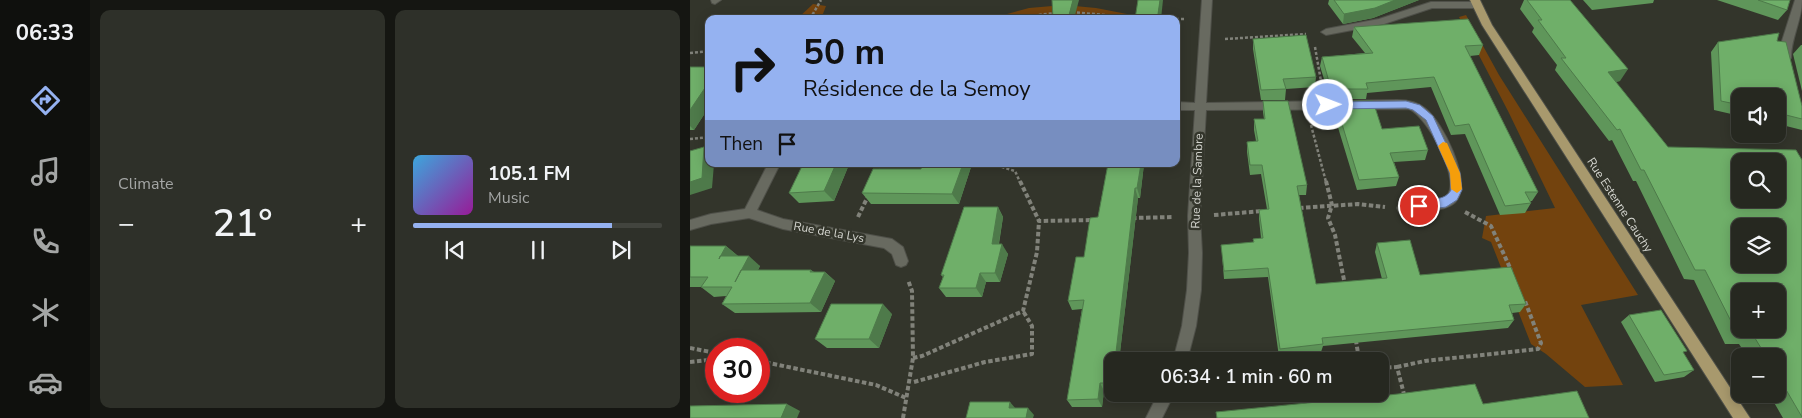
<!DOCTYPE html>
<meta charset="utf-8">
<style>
:root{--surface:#262820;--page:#2e3029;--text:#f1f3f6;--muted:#a4a6a5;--line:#42443e;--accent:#95b2f1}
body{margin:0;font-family:"Nunito Sans",sans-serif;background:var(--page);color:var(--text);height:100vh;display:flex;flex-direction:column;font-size:19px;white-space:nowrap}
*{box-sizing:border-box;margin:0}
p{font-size:16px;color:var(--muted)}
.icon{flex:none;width:28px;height:28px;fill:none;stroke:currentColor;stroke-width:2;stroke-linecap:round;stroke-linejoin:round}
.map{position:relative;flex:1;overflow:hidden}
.sheet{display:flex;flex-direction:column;gap:10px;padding:10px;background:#151612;width:600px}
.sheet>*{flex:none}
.hud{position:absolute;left:15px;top:15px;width:475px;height:152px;border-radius:10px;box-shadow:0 2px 12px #0003,0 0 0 1px var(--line);background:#95b2f1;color:#111;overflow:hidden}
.buttons{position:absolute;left:1041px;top:88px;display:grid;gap:10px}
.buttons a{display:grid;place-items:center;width:55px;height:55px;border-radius:10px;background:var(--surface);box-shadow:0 2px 12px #0003,0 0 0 1px var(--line);font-size:25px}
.speed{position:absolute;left:15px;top:338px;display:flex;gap:10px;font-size:25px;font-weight:700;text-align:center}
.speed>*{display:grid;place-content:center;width:65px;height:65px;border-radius:50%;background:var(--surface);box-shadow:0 2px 12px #0003,0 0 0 1px var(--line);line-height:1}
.speed .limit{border:8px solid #d22;background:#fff;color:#111}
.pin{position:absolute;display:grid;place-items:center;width:42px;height:42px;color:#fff;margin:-21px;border:2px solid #fff;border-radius:50%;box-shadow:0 1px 5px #0007}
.me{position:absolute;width:55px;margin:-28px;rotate:89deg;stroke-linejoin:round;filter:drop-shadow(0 0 4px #0008)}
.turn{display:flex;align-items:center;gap:18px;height:105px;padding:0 15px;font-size:22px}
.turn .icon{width:65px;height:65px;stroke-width:2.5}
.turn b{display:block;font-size:35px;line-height:42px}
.then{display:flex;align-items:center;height:48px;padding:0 15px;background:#0003;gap:10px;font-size:19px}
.big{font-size:38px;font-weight:600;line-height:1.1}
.sheet .card{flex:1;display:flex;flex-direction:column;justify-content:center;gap:8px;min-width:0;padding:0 18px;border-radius:10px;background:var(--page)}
.song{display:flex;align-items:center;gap:15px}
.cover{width:60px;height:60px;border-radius:8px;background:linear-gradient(135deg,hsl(200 70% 55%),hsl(300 70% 35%))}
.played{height:5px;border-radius:2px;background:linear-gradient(90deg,var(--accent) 80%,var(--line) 80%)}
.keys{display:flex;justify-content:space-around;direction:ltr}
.heat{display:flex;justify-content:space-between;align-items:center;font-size:28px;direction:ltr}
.sheet .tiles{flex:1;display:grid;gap:10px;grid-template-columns:repeat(2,1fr)}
.trip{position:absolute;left:414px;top:352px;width:285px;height:50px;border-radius:10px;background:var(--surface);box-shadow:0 2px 12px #0003,0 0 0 1px var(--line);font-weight:600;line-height:50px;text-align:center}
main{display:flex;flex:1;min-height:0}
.tab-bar{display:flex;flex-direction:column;width:90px;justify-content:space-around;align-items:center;background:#0f100d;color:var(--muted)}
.tab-bar .icon{width:35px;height:35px}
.tab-bar .on{color:var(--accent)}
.tab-bar b{font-size:22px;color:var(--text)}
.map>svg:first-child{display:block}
.green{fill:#73430e}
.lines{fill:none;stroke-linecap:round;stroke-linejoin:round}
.minor-casing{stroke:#4f5049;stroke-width:2}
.major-casing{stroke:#4f5049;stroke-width:2}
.path-far1{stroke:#81827a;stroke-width:2.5;stroke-dasharray:3 2;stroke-linecap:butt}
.path{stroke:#81827a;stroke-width:4;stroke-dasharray:4.5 2.5;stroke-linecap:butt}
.minor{fill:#686a60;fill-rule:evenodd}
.major{fill:#a8996d;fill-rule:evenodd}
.wall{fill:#5f965a}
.shaded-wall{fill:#4e7a4a}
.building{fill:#6faf69;stroke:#4e7a4a;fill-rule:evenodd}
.route{fill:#95b2f1;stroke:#61749d}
.slow{fill:#f59e0b}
.labels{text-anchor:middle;stroke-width:5;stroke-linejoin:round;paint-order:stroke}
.street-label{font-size:12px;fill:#d5d6d0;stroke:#33352b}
</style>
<main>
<nav class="tab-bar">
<b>06:33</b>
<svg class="icon on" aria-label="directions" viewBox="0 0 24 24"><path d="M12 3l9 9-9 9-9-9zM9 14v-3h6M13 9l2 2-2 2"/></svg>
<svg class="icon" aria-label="music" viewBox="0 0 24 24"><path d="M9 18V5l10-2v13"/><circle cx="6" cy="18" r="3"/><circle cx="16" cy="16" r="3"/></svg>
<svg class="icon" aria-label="phone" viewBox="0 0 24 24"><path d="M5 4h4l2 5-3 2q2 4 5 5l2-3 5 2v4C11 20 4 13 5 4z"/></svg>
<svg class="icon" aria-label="climate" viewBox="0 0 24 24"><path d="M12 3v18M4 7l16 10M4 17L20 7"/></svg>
<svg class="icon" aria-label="car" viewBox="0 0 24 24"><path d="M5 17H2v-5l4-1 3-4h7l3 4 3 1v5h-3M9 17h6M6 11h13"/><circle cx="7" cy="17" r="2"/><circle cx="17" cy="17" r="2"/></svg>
</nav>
<section class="sheet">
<div class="tiles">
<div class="card"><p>Climate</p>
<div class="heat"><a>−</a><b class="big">21°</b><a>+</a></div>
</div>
<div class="card">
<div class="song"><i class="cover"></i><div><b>105.1 FM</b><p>Music</p></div></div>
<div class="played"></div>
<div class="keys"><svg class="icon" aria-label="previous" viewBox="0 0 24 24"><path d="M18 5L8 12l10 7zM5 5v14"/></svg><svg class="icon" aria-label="pause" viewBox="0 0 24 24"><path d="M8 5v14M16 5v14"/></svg><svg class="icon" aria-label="next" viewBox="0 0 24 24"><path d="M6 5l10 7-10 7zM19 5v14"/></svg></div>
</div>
</div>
</section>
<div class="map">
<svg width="1112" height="418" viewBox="0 0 1112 418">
<rect width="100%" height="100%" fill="#33352b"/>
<g class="green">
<polygon points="123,4 136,6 131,19 107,19"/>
<polygon points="374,5 406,8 437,14 484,15 483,19 384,19 352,17 299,19 339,8"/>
<polygon points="776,15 809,75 948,295 891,305 933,385 895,387 856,354 841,344 801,242 792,238 796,216 865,208 818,111 769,17"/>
</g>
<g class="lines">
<g class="minor-casing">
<g id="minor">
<polygon points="21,0 31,0 25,4 22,3"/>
<path d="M512,0h10l-6,103 191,-3c10,0 21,2 29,9 17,14 45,70 31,91 -5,8 -19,10 -28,11 -9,2 -21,4 -30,1l-2,-4 2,-4c13,-4 39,3 49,-10 12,-16 -21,-78 -39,-85l-203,1 -6,106 2,37 -1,37 -5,36 -9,35h-14l9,-35 5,-36 2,-37 -1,-37 7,-106h-19v-8l19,1z"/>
<path d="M1105,0h7c0,20 -11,38 -11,58l-5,3 -5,-3v-14z"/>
<polygon points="741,2 787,2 792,5 787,8 742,8 694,24 636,35 631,32 636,29 689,19"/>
<polygon points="78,164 90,164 67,210 93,219 202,239 213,247 218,261 216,265 211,267 206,265 202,254 194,248 93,229 59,218 21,224 0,230 0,220 21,214 55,209"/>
<polygon points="468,394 484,394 472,418 456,418"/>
</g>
</g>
<g class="major-casing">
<polygon id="major" points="780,0 790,0 802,25 1060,418 1043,418 792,25"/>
</g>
<g class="path-far1">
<polyline points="382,12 447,18"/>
<polyline points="120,19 131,0"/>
<polyline points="314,19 365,13"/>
<polyline points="486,19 496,19"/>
<polyline points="535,39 616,34"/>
<polyline points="625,47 632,87"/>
<polyline points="0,53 19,51"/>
<polyline points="621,125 636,182"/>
<polyline points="0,139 19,137"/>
<polyline points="302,164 325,171 330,182"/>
<polyline points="189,172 193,164"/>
</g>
<g class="path">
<polyline points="330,181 349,221 403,220"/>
<polyline points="636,181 642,205 638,218 645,235 655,285"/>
<polyline points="609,208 668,204 695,207"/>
<polyline points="775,212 801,226 821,270"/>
<polyline points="524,215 573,211"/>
<polyline points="168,217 178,196"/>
<polyline points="442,218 483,217"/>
<polyline points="0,348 26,353"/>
<polyline points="223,358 232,356 333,311 347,252 349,221"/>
<polyline points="669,359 675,361"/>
<polyline points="69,361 186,385 216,398"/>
<polyline points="635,361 669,359 666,341"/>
<polyline points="0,362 26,359"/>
<polyline points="707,367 735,361 848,349 851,343 835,301"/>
<polyline points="690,368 707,367 715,398"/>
<polyline points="224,382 295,362 342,354 342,326 333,311"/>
<polyline points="213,418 223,358 222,291 218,280"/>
</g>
<use href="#minor" class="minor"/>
<use href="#major" class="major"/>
</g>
<g class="wall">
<polygon points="639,0 729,0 683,18 653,24 638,4"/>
<polygon points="834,0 880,0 930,81 925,82 978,147 1112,160 1112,418 1093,418 1079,394 1088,394 1088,356 1057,356 1049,344 1035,344 1004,280 994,279 946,181 943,181 922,140 919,141 865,70 867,65 842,32 844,28 830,9"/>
<polygon points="893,0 964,0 963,3 902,10"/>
<polygon points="1027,0 1100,0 1097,10 1088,20"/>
<polygon points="664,27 793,45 789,55 780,56 848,192 842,201 840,201 841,203 835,213 810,215 775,134 761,135 741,87 677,93 676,99 640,99 630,66 632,57 675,53 662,37"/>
<polygon points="563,39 626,77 625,87 596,89 595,100 571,100 563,49"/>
<polygon points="1028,42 1112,106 1112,130 1088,124 1088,96 1050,96 1050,116 1024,110 1021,52"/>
<polygon points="1111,45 1112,45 1112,91 1103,54"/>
<polygon points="0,67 19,67 19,107 4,130 0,130"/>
<polygon points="573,101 617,185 616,195 609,195 626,284 692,279 685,252 687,243 730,275 836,304 830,312 822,313 824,320 818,328 633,346 631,352 589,357 578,277 534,279 532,254 563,242 563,239 571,238 569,219 569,210 577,209 571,174 560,175 557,152 557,142 566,141 564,130 564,119 574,119 573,112"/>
<polygon points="645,101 692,129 738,150 735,160 704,162 709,177 706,186 667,190 643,111"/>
<polygon points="233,164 282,164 269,204 181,204 172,193 231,169"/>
<polygon points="418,164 454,164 450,198 448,198 429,361 422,361 422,391 414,391 412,407 382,407 377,400 392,309 382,310 378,301 408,217"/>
<polygon points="158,167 144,201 109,203 99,193"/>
<polygon points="308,207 313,217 309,244 318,254 310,282 296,282 292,297 256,297 249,288 253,277 251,275"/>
<polygon points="0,246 36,246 48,256 70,266 68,270 121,270 124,272 135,272 145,281 131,312 45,313 32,304 36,296 24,297 11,287 12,287 0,287"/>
<polygon points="202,314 189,348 137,348 125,339"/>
<polygon points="939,315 994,354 1004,370 994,377 965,382 931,322"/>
</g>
<g class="shaded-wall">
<polygon points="383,0 389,0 384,19 378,19"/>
<polygon points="470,0 473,0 471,19 468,14"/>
<polygon points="705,0 729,0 683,18 653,24 654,14"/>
<polygon points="938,69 930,81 911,84 918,72"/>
<polygon points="19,82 19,107 4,130 0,126 0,110"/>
<polygon points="14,147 19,152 19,164 24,164 22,188 0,195 0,182"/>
<polygon points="146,164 155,164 158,167 144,201 134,191"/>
<polygon points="273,164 282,164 269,204 262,194"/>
<polygon points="451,164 454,164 450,198 447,188"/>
<polygon points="445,188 448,198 429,361 425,361"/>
<polygon points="308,207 313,217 307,254 302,244"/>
<polygon points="312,244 318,254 310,282 305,273"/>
<polygon points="36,246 48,256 41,268 29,259"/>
<polygon points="59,256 70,266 57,291 45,282"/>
<polygon points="121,270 131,279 135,272 145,281 131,312 120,303 120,272"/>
<polygon points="290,273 296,282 292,297 286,288"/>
<polygon points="193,304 202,314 189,348 179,339"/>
<polygon points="410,383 414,391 412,407 408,399"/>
<polygon points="320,402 326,409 319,408"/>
<polygon points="97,404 110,411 107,418 91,418"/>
<polygon points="338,408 344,415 343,418 336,418"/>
</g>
<g class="building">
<polygon points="362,0 383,0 378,19 363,19"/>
<polygon points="448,0 470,0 468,14 471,14 471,19 445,19"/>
<polygon points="644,0 705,0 685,8 654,14"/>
<path d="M837,0h43l58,69 -20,3 60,75 128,3 6,10v257l-24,-41v-20h-12l-13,-21h-15l-33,-65h-10l-51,-100h-3l-21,-41 -3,1 -56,-72h5l-28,-38h4zM1050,161h38v38h-38zM1050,226h38v38h-38zM1050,291h38v38h-38z"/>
<polygon points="1068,0 1100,0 1097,10"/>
<polygon points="778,19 793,45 775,46 848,192 835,192 841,203 815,206 779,124 765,126 744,77 676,83 678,89 641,89 632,57 683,53 664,27"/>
<polygon points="1089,33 1087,41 1096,42 1112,106 1112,119 1088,113 1088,96 1050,96 1050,105 1031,101 1028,42"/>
<polygon points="616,35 626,77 593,79 596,89 571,90 563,39"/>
<polygon points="0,67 19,67 19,82 0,110"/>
<polygon points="573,101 598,101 617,185 607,186 626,284 697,278 687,243 720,240 730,275 821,267 836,304 819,305 824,320 632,338 633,344 590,349 578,268 534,271 531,245 564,242 563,239 573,238 569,210 579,209 572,165 560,165 557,142 568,141 564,119 575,119"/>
<polygon points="645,101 683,101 692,129 729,126 738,150 700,153 709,177 669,180"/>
<polygon points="14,147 12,178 0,182 0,151"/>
<polygon points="113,164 146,164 134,191 99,193"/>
<polygon points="233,164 273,164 262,194 172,193 183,169 231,169"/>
<polygon points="418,164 451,164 447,188 445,188 425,361 422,361 422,383 410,383 408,399 377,400 394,300 378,301 386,257 394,257 400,218 408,217"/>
<polygon points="274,207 308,207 302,244 312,244 305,273 290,273 286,288 249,288 254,275 251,275"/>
<polygon points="0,246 36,246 29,259 30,256 59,256 45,282 51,270 121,270 120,272 135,272 120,303 32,304 42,287 11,287 18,277 0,277"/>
<polygon points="141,304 193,304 179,339 125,339"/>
<polygon points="971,310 997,351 993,352 1004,370 974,375 939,315"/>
<polygon points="785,384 793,404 887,391 899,418 527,418 526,412 708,394"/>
<polygon points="280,402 320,402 319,408 338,408 336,418 276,418"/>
<polygon points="97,404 91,418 0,418 0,406"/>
</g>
<path class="route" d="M716,101l14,4 13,11 27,57 2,17 -5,10 -11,7 -27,4 -6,-5c8,-12 30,-1 38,-16l-1,-17 -24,-53 -13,-10 -7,-2 -78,1 -5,-4 5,-3z"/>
<polygon class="slow" points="753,142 757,143 770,173 772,189 767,193 761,189 760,173 748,146"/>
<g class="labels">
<g class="street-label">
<text transform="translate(507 181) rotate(-88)" y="4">Rue de la Sambre</text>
<text transform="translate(930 205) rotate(57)" y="4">Rue Estenne Cauchy</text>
<text transform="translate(139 232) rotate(10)" y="4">Rue de la Lys</text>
</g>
</g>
</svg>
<div class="buttons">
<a><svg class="icon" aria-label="sound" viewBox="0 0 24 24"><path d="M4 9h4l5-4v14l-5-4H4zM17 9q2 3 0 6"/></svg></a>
<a><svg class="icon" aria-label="search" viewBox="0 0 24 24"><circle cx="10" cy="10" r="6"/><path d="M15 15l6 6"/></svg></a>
<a><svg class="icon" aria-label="layers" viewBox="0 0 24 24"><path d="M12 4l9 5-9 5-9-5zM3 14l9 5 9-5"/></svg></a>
<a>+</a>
<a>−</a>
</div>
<div class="speed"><div class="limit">30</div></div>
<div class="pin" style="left:729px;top:206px;background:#d93025"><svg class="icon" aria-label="arrive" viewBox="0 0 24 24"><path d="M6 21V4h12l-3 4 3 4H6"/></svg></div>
<svg class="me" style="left:638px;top:105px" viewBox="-20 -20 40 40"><circle r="17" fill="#95b2f1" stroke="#fff" stroke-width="3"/><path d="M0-11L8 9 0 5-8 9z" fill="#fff"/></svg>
<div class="trip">06:34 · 1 min · 60 m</div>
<div class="hud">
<div class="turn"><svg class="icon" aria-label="right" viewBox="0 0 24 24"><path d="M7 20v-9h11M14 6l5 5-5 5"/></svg><div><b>50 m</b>Résidence de la Semoy</div></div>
<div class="then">Then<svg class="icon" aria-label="arrive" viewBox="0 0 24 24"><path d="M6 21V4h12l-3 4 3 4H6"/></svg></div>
</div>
</div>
</main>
